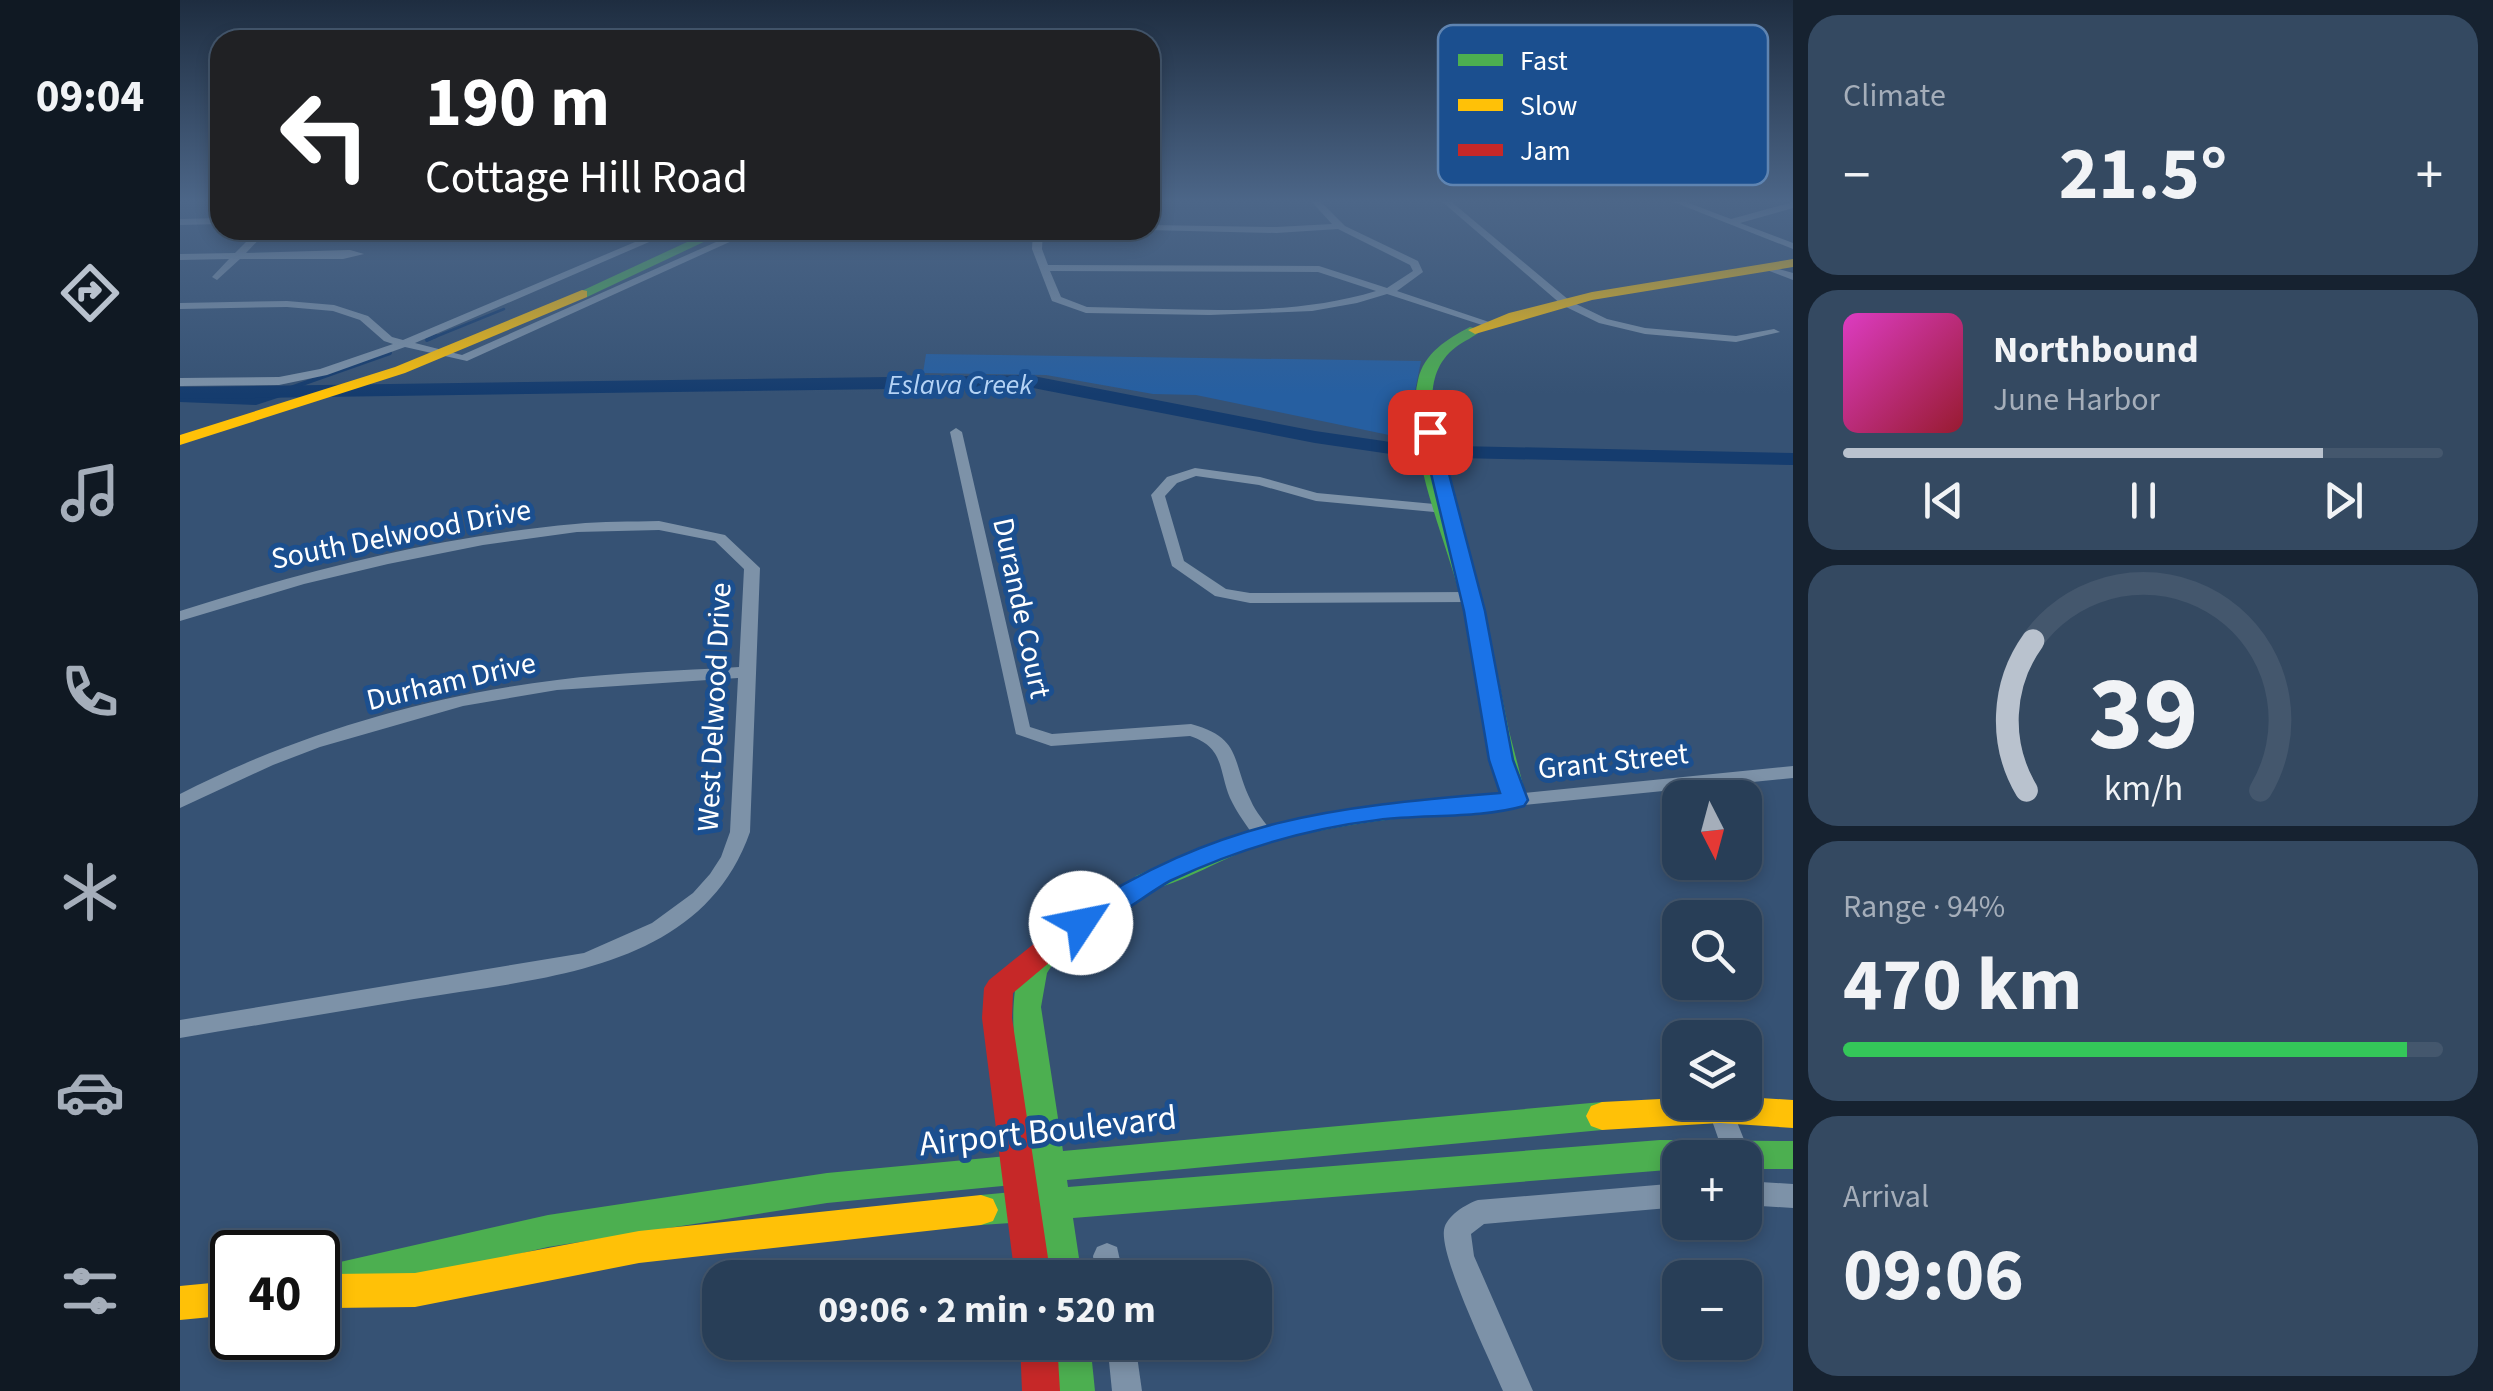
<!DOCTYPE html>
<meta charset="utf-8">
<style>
:root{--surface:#283e57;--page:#344961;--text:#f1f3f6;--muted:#a5aeba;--line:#44576d;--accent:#b9c2ce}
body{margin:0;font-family:"Source Sans 3",sans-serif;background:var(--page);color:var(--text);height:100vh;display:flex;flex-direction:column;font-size:38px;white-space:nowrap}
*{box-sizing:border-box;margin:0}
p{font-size:32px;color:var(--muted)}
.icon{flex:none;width:55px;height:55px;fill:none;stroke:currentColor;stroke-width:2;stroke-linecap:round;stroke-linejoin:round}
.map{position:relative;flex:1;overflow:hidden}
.side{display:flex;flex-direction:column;gap:15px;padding:15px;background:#162230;width:700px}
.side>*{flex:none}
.hud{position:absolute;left:30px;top:30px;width:950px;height:210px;border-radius:30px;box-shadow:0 5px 15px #0003,0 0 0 2px var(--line);background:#202124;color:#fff;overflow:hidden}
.needle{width:65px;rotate:174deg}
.controls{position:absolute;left:1482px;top:780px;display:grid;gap:20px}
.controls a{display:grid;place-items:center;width:100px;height:100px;border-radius:20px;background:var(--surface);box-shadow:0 5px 15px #0003,0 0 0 2px var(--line);font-size:50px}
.speed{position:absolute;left:30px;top:1230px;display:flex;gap:20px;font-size:50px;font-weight:700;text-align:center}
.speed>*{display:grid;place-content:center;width:130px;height:130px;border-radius:50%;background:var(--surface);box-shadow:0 5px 15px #0003,0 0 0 2px var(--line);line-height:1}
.speed .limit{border:5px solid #111;border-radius:15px;background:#fff;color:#111}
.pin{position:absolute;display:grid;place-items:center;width:85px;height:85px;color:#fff;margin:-42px;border-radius:20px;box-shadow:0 5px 15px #0006}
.me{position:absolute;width:110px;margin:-55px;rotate:56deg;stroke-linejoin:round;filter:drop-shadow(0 0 8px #0008)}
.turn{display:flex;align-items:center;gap:35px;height:210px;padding:0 50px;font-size:45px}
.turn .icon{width:130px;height:130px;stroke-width:2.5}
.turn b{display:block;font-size:70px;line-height:85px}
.big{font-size:75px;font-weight:700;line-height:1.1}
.side .tile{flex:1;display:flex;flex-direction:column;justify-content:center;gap:15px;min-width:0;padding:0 35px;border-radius:30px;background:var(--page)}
.side .dial{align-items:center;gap:0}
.dial svg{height:260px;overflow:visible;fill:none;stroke:var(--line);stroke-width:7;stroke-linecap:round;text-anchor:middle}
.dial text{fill:var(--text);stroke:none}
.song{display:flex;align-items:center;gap:30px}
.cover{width:120px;height:120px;border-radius:15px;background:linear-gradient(135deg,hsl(310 70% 55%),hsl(350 70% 35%))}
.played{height:10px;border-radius:5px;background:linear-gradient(90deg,var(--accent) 80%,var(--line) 80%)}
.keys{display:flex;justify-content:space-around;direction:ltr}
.heat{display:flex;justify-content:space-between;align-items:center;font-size:55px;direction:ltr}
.charge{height:15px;border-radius:8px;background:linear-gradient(90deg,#34c759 94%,var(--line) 0)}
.trip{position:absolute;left:522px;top:1260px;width:570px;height:100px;border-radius:30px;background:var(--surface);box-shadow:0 5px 15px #0003,0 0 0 2px var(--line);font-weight:700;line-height:100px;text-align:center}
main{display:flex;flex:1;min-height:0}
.tabs{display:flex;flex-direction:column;width:180px;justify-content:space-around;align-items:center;background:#101923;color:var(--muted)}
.tabs .icon{width:70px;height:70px}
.tabs .current{color:var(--accent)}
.tabs b{font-size:45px;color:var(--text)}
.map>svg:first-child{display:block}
.green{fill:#265fa1}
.water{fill:#153c6e}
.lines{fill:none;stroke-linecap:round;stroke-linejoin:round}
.stream-far1{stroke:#153c6e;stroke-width:2.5}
.stream{stroke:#153c6e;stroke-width:4}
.river{fill:#153c6e;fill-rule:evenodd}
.street{fill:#7d92a8;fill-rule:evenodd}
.fast{fill:#4caf50;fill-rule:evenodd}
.slow{fill:#ffc107;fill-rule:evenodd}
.jam{fill:#c62828;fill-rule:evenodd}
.route{fill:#1a73e8;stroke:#114b97;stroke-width:2.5}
.labels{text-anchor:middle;stroke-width:10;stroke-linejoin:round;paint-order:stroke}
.far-water-label{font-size:28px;font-style:italic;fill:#b5d3f5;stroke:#1b4f8f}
.street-label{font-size:30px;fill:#fff;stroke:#1b4f8f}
.near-street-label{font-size:35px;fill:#fff;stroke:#1b4f8f}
.key{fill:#1b4f8f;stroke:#5f84b1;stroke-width:2.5}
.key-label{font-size:28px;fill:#fff}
</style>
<main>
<nav class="tabs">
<b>09:04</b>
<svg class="icon current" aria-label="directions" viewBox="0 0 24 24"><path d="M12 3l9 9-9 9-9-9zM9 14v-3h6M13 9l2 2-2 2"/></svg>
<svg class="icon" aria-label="music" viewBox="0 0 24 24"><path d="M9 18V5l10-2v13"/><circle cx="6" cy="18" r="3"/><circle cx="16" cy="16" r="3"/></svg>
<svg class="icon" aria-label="phone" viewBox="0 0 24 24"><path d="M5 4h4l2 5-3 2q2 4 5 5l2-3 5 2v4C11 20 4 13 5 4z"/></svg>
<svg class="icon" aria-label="climate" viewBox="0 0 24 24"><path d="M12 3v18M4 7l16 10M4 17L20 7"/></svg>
<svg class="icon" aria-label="car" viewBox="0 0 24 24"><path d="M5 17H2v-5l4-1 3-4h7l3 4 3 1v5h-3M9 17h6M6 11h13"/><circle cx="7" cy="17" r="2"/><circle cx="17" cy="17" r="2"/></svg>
<svg class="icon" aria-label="filters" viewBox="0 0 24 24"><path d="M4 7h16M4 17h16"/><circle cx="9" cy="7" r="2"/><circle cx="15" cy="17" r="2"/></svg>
</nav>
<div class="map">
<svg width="1613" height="1391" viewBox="0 0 1613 1391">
<rect width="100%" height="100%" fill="#365274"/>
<polygon class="green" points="746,354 1241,361 1233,401 1233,433 1209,435 1016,395 973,394 866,375 743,373"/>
<polygon class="water" points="0,387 125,389 76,405 0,402"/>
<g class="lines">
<polyline class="stream-far1" points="250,339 324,309"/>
<g class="stream">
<polyline points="247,340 256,336"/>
<polyline points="105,390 210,353"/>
</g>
<polygon class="river" points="848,375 1135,431 1231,445 1613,453 1613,465 1231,457 1135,443 848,387 0,399 0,387"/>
<g class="street">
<path d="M1129,199h9l27,27 73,35 5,11 -26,19 95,32 -10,2 -95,-31 -30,9 -45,8 -102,4 -124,-2 -34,-12 -20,-52 1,-19h10l-1,19 6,16 271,1 68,22 26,-17 -3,-6 -72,-36 -62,4 -129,-3h3v-5l126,2 56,-3zM870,271l268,1 58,19c-91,28 -194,17 -289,16l-26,-10z"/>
<polygon points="1259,199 1268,199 1390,301 1427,319 1465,328 1556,336 1594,329 1600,332 1556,342 1465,334 1419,323 1382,305"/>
<polygon points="1486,199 1498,199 1551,219 1613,202 1613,208 1560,223 1613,243 1613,249"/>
<polygon points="40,218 40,224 0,225 0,219"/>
<polygon points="78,230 88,230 66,253 170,250 184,254 163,259 60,259 37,280 32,277 49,259 0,260 0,254 55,253"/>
<polygon points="247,230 257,230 255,236 259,236 497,230 235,343 282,355 563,230 576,230 287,361 225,347 147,375 99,385 0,386 0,378 99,377 140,369 213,344 204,341 180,320 153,311 107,307 0,309 0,303 107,301 154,305 188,316 212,337 223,340 474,234 259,242 247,240"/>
<polygon points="1584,265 1613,273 1613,280 1584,269"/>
<path d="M776,428l6,4 68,295 22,7 139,-10c52,14 40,37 60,77 5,12 15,22 22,33l-3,5h-14c-9,-13 -19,-26 -26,-41 -12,-29 -5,-50 -40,-62l-139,10 -35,-12 -66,-302z"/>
<polygon points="1015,468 1080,477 1137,493 1265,505 1272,509 1265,513 1136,501 1079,485 1016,476 997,483 985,496 1004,561 1046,589 1070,593 1290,592 1298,597 1290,602 1070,603 1035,596 992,566 971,495 987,477"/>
<path d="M479,521l66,14 35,33 -10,264c-49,140 -211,146 -336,167 -78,13 -156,26 -234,39v-18l404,-67 68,-30 41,-30 17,-19 11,-17 9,-25 8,-154 -181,12 -94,16 -143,41 -47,18 -93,43v-14c117,-60 246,-98 377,-114 60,-8 121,-9 182,-13l5,-98 -29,-28 -56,-11 -82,2 -94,13 -95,19 -84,20 -124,37v-10c127,-41 261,-75 395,-87 27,-3 56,-2 84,-3z"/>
<polygon points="1613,766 1613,778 1335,806 1328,805 1325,800 1328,795 1335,794"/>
<polygon points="1531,1102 1549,1102 1571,1157 1567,1165 1565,1158 1545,1158 1528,1109"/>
<polygon points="1565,1181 1613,1184 1613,1208 1565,1205"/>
<path d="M1500,1183v24l-196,17 -13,10 3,22 59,135h-30c-13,-31 -63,-133 -59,-161 2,-14 22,-26 34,-30z"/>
<polygon points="927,1243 937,1247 944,1278 916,1278 913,1256 917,1247"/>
<polygon points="927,1342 955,1342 962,1391 932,1391"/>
</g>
<g class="fast">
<polygon points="533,230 549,230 407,297 395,294"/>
<path d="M1290,327l12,3c-8,7 -18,11 -26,17 -29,22 -25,56 -21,88l50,178 24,118 18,69 -3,6 -9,2c-89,7 -180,13 -265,41 -27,9 -92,47 -114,41l-4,-7 4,-7c121,-55 233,-74 364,-83 -17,-60 -22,-121 -36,-181 -15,-69 -62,-162 -46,-232 6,-27 29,-41 52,-53z"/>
<path d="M867,940l10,3 4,8 -14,22 -6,34 22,144 539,-49 11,4 5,10 -5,10 -11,4 -535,50 1,7 592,-47 133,1v28h-48v-11h-65v11l-607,49 9,60h-36l-7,-57 -58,4 -12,-4 -5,-11 5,-11 12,-4 54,-5 -1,-7 -207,20 -279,44 -230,54v-34l230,-52 279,-42 203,-19c-6,-46 -43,-195 17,-214z"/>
<polygon points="873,1342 910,1342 915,1391 877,1391"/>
</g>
<g class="slow">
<polygon points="1613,259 1613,267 1412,300 1295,334 1288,330 1329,313 1412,292"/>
<polygon points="402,290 407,291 407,297 225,373 0,445 0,435 215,367"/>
<polygon points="1565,1097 1613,1100 1613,1128 1540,1123 1422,1130 1411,1126 1406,1116 1411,1106 1422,1102 1500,1098 1500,1102 1565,1102"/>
<polygon points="801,1195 813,1199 818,1210 813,1221 801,1225 459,1263 235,1307 152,1308 138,1299 139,1279 152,1274 235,1273 459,1231"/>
<polygon points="52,1281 52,1315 0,1320 0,1286"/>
</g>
<g class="jam">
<polygon points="965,873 974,876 978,883 974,890 902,935 833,993 832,1018 871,1278 835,1278 802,1018 804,988 809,980 882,921"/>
<polygon points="840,1342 877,1342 880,1391 842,1391"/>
</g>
</g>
<linearGradient id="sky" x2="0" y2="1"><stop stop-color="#1e2d40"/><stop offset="0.51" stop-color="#4c6688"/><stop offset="1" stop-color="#4c6688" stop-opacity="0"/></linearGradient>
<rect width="1613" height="394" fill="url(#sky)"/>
<path class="route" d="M1250,427l8,5 47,179 28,149 15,40 -4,6c-46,13 -98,8 -146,14 -73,9 -140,29 -206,60 -25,12 -77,58 -101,50l-4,-7 4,-7c148,-97 258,-109 429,-123l-11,-33 -25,-149 -43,-179z"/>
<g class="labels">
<g class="far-water-label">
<text x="780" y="394">Eslava Creek</text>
</g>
<g class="street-label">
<text transform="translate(221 534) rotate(-11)" y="10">South Delwood Drive</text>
<text transform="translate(842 608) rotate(78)" y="10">Durande Court</text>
<text transform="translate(271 681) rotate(-13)" y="10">Durham Drive</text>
<text transform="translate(534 707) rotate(-87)" y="10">West Delwood Drive</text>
<text transform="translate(1433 761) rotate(-6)" y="10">Grant Street</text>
</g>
<g class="near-street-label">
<text transform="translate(868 1130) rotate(-6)" y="12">Airport Boulevard</text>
</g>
</g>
<rect x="1258" y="25" width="330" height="160" rx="15" class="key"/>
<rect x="1278" y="54" width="45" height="12" fill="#4caf50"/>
<rect x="1278" y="99" width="45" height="12" fill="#ffc107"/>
<rect x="1278" y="144" width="45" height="12" fill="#c62828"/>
<g class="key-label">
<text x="1340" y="70">Fast</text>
<text x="1340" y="115">Slow</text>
<text x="1340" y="160">Jam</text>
</g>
</svg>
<div class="controls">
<a><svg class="needle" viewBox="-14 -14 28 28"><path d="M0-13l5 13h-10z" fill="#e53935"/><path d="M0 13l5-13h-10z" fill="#a5aeba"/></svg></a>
<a><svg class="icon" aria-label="search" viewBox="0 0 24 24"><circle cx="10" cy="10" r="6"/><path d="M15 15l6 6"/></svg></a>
<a><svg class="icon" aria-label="layers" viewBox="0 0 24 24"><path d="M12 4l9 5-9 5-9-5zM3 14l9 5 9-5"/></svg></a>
<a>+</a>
<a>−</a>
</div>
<div class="speed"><div class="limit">40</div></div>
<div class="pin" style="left:1250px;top:432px;background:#d93025"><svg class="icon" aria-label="arrive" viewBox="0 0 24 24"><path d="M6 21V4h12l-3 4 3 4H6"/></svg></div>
<svg class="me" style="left:901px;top:923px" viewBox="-20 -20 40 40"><circle r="19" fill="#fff"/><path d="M0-13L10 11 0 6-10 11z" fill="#1a73e8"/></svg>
<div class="trip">09:06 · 2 min · 520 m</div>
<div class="hud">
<div class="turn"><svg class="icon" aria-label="left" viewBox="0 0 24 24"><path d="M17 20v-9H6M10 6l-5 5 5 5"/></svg><div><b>190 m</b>Cottage Hill Road</div></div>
</div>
</div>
<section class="side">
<div class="tile"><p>Climate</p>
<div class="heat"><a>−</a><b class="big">21.5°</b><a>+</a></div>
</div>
<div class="tile">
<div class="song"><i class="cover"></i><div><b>Northbound</b><p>June Harbor</p></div></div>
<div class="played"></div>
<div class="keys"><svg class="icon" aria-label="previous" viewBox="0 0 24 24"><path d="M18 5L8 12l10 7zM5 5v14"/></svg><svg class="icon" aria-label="pause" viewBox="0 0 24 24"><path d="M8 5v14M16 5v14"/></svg><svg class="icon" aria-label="next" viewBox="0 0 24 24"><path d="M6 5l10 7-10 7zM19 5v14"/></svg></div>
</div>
<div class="tile dial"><svg viewBox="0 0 100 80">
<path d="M14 69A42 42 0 1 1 86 69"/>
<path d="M14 69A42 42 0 0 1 16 23" stroke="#b9c2ce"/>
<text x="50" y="56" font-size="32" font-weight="700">39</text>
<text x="50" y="72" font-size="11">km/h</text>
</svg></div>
<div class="tile"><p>Range · 94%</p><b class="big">470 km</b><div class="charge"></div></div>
<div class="tile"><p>Arrival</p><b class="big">09:06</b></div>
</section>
</main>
